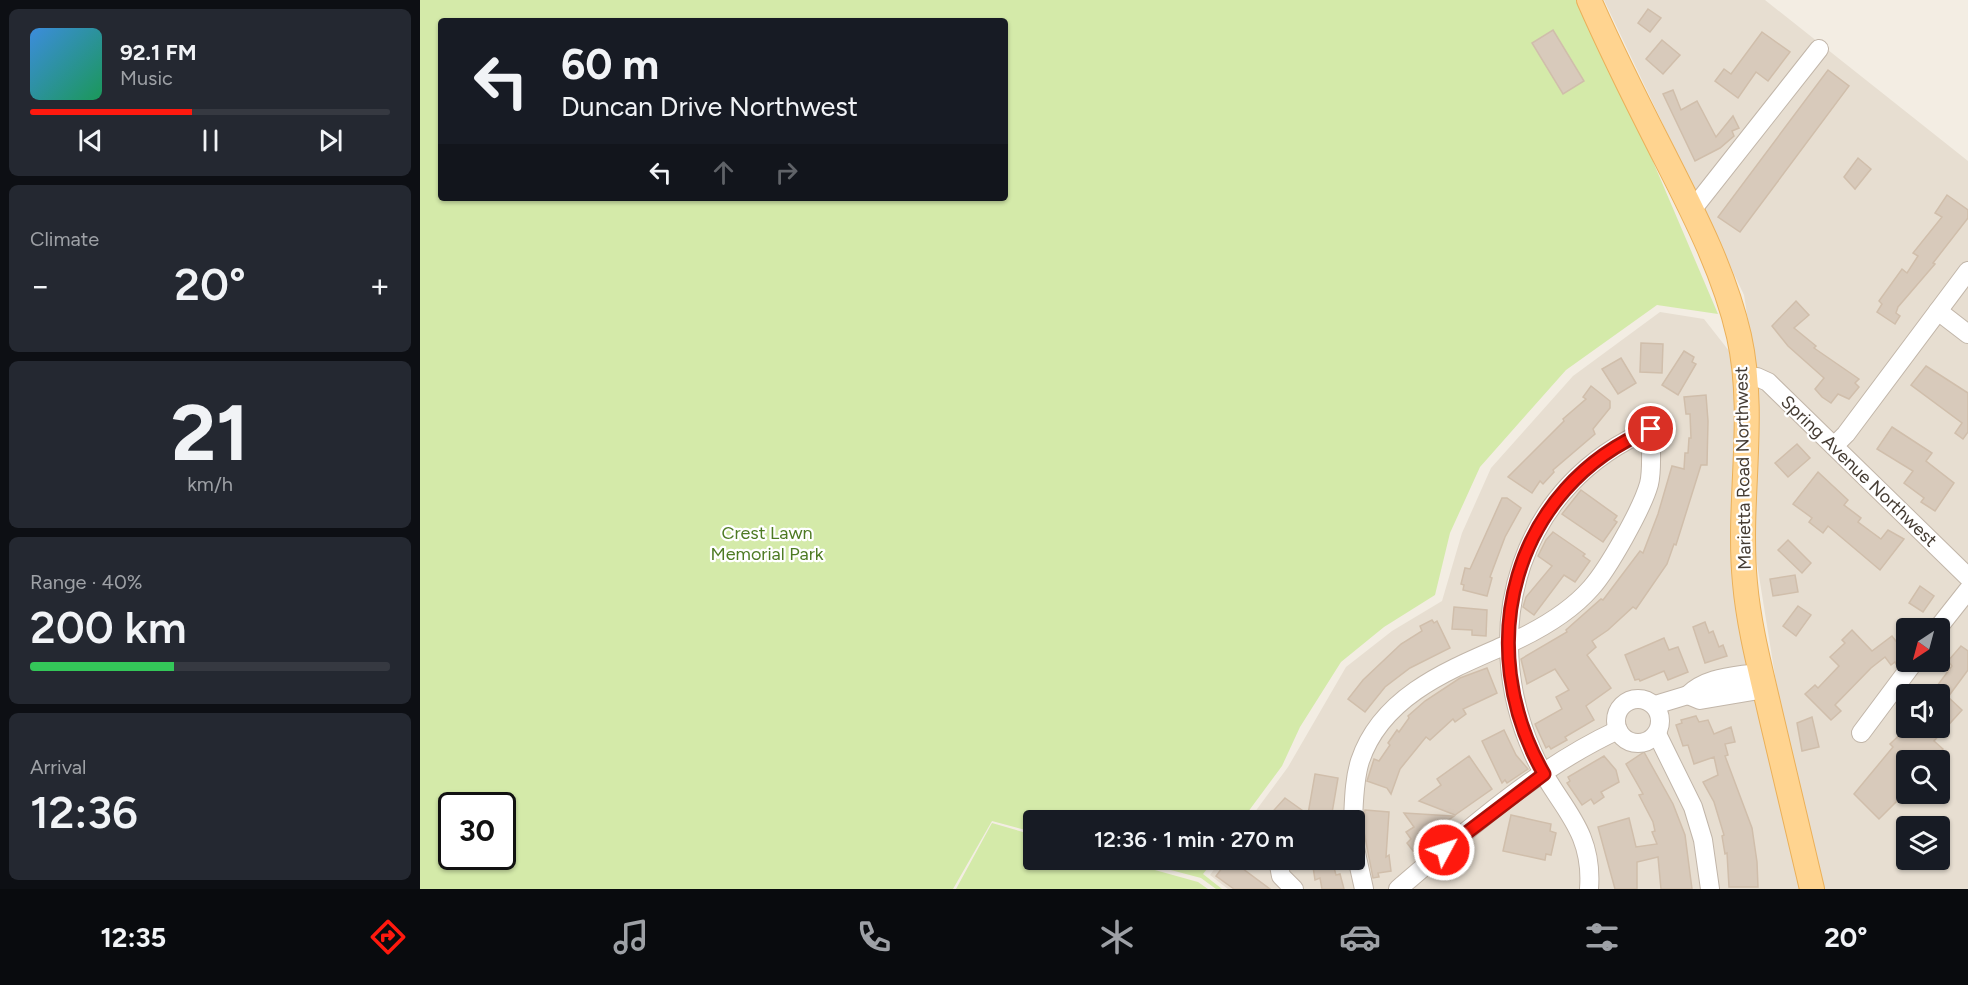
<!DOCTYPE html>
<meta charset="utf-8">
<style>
:root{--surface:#171b24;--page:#242831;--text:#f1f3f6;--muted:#9ea1a6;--line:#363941;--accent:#ff190e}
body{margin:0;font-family:Figtree,sans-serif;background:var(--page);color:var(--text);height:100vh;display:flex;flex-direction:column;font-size:22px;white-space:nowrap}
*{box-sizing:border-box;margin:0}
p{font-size:20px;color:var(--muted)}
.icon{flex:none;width:33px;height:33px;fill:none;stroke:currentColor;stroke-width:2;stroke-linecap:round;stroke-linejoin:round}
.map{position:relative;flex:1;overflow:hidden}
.side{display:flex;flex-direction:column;gap:9px;padding:9px;background:#0d0f14;width:420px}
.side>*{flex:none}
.top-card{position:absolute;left:18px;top:18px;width:570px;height:183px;border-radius:6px;box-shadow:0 2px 4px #0004;background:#171b24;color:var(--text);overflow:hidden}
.needle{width:39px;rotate:216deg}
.fabs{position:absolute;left:1476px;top:618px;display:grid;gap:12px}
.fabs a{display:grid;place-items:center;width:54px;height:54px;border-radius:6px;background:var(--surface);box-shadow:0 2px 4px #0004;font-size:30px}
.speed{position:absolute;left:18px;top:792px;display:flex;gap:12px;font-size:30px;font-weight:700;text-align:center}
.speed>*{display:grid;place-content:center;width:78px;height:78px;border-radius:50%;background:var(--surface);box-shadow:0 2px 4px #0004;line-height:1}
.speed .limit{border:3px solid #111;border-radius:9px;background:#fff;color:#111}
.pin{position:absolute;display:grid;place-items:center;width:51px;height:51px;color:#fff;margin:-26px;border:3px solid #fff;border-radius:50%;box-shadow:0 2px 6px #0007}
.me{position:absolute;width:66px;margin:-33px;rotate:50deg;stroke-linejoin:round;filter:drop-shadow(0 0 4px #0008)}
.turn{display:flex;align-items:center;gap:21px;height:126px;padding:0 24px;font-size:27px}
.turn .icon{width:78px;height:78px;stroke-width:2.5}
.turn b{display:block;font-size:42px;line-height:51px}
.lanes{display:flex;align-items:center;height:57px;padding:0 24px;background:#0003;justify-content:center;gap:30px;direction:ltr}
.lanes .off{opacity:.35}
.big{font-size:45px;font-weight:600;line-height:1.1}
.side .tile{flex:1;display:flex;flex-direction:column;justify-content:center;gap:9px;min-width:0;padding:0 21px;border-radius:9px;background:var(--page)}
.side .dial{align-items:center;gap:0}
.dial b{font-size:78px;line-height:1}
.song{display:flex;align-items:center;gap:18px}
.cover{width:72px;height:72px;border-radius:9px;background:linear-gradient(135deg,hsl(210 70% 55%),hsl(150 70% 35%))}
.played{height:6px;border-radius:3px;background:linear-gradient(90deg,var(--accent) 45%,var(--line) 45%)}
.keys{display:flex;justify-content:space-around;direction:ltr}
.heat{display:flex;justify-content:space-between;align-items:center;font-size:33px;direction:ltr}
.charge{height:9px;border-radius:4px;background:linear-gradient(90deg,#34c759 40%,var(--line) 0)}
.trip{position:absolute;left:603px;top:810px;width:342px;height:60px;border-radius:6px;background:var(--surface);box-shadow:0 2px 4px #0004;font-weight:600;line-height:60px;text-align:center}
.menu{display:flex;height:96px;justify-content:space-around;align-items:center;background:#090b0e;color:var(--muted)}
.menu .icon{width:42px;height:42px}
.menu .selected{color:var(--accent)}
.menu b{font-size:27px;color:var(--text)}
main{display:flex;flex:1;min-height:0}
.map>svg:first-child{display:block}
.residential{fill:#e7ded1;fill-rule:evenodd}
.green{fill:#d4eaa9;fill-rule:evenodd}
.building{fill:#d8cabb;stroke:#d0beab;stroke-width:1.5}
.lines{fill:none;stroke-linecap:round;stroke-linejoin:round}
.minor-casing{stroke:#c2b6a9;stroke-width:20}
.major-casing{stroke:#ebb059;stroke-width:26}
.minor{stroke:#fff;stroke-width:18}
.major{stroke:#ffd490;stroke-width:24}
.route-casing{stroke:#a61009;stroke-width:15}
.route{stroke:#ff190e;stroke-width:10}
.labels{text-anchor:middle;stroke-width:4.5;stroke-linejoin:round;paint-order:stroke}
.street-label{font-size:18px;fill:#453c33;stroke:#fff}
.park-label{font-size:18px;fill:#4d7a23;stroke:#fff}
</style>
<main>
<section class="side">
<div class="tile">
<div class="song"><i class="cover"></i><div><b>92.1 FM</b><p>Music</p></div></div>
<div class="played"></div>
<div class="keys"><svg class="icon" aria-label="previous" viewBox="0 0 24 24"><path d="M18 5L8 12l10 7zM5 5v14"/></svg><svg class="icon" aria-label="pause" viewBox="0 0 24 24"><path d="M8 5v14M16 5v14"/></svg><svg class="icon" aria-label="next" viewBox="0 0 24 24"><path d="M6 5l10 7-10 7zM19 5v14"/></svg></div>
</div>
<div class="tile"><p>Climate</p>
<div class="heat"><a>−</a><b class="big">20°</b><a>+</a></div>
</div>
<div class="tile dial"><b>21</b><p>km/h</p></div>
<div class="tile"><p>Range · 40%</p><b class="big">200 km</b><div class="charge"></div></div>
<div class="tile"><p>Arrival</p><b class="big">12:36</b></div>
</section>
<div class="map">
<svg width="1548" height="889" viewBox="0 0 1548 889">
<rect width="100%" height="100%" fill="#f3ede3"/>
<g class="residential">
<path d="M1184,0h161l203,161v728h-144l-46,-195 -24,-149 5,-156 -15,-94zM1486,628h34v34h-34zM1486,694h34v34h-34zM1486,760h34v34h-34zM1486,826h34v34h-34z"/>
<polygon points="1240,312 1284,319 1313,356 1321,415 1316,511 1382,889 808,889 790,875 801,860 934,860 934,820 829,820 868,767 926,667 972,631 1022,601 1042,533 1071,468 1153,376"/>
</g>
<g class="green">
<path d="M0,0h1156l64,131 78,183 -61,-9 -91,65 -86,97 -30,66 -15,62 -51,32 -43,35 -41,65 -18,39 -40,54h-208l-1,12 -41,-11 -39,68h-533zM21,21h564v177h-564zM32,806h50v50h-50z"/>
<polygon points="572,823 613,835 614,860 699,860 778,882 788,889 536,889"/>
<polygon points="713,860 794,860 783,874 802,889 796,889 781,878"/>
</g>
<g class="building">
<polygon points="1228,9 1241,18 1230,32 1218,23"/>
<polygon points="1133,30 1164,81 1143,94 1112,43"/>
<polygon points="1342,32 1370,52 1348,81 1336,72 1318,98 1295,81 1304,69 1311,74"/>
<polygon points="1242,40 1260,55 1243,74 1226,59"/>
<polygon points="1408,70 1429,86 1320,232 1298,217"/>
<polygon points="1253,90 1261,110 1277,101 1296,137 1313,116 1319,128 1312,131 1314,136 1300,148 1275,161 1243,94"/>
<polygon points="1438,158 1451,169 1435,189 1424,177"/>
<polygon points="1527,195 1548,210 1548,218 1513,263 1515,264 1478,307 1476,313 1480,316 1475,324 1457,312 1462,304 1459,301 1482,269 1487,273 1498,256 1493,253 1522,217 1515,213"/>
<polygon points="1376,301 1389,315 1374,328 1396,346 1394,348 1439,379 1435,383 1439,387 1429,399 1418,394 1411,403 1402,397 1395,389 1404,378 1368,346 1352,326"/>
<polygon points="1221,343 1243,344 1242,373 1220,372"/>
<polygon points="1264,351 1274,357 1272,362 1276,364 1258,395 1242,385"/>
<polygon points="1201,358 1216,383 1198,394 1182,369"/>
<polygon points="1506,366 1548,393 1548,432 1543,439 1535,433 1542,423 1491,385"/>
<polygon points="1171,386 1190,401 1190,408 1173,429 1175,434 1133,470 1134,472 1123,484 1120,481 1112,493 1088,477 1144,421 1143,419 1166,399 1163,397"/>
<polygon points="1286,395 1288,421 1287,465 1281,465 1256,545 1254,544 1247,564 1216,609 1213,607 1188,630 1172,641 1176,647 1167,655 1191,688 1166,706 1174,720 1145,737 1147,740 1131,749 1129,746 1126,748 1115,724 1142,709 1136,697 1149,690 1135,669 1107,684 1101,659 1147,632 1146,630 1181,599 1183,600 1220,551 1223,553 1238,514 1252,466 1264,469 1265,453 1268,453 1269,438 1271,438 1270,414 1266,414 1264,397"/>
<polygon points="1472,427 1512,453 1506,461 1534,483 1515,511 1501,502 1504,498 1484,483 1493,471 1457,449"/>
<polygon points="1377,444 1390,458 1368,477 1355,463"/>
<polygon points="1398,472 1428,500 1424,505 1441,518 1438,522 1461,539 1468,530 1484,539 1460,570 1408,526 1403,533 1389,522 1392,518 1373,504"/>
<polygon points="1161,490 1197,516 1194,520 1197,522 1183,542 1142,514"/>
<polygon points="1082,498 1087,498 1101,508 1085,537 1070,577 1072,578 1067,596 1043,590 1044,585 1041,584 1045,568 1050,569"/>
<polygon points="1133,532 1165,554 1163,556 1170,561 1155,582 1144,575 1114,615 1103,607 1106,597 1132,566 1118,556 1126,540"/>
<polygon points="1368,540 1391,563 1382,573 1358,550"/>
<polygon points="1375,575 1378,592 1353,596 1350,579"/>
<polygon points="1500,586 1514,596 1503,612 1489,603"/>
<polygon points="1378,606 1391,615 1376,636 1363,626"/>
<polygon points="1034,607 1067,610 1066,636 1052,635 1052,630 1032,629"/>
<polygon points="1012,620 1014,623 1017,621 1030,648 990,668 965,687 945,712 928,699 943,680 981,644 1002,631 1000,626"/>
<polygon points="1285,622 1289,633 1293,631 1299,647 1303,645 1307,656 1285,663 1273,627"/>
<polygon points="1432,630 1452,651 1472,636 1486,654 1476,664 1475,662 1471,665 1465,657 1451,668 1415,705 1421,711 1411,720 1385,694 1395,685 1398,688 1419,666 1410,657 1425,643 1422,640"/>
<polygon points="1244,638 1249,650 1258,647 1268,672 1248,680 1244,671 1220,681 1219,679 1215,680 1205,655"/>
<polygon points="1541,646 1548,651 1548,670 1528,697 1542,710 1514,741 1523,749 1516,757 1512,753 1505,760 1486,760 1486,784 1479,792 1481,797 1459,819 1434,794 1473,747 1470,744 1487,728 1520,728 1520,694 1511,694 1532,666 1528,661"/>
<polygon points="1067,668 1077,693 1043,709 1046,714 1035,722 1033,719 1010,740 1006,737 980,769 971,794 967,788 947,781 954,759 959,761 970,745 968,743 977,730 979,732 989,718 988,716 1005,701 1040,678"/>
<polygon points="1276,716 1279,722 1288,720 1294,734 1311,727 1315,742 1305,744 1308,755 1305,756 1332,828 1337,862 1338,887 1309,887 1307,853 1305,854 1302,836 1304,835 1294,802 1283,782 1298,775 1294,757 1274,764 1268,745 1263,746 1256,725 1262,723 1261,720"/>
<polygon points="1392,717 1399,747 1382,751 1377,723"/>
<polygon points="1084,730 1096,755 1108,769 1087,783 1085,780 1082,783 1062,741"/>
<polygon points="1224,752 1253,804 1265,835 1272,889 1241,889 1238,857 1217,862 1217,889 1195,889 1178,827 1209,818 1216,847 1237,844 1232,832 1235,831 1233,822 1219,795 1223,794 1206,764"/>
<polygon points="1049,756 1072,789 1035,815 999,801 1021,785 1017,779"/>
<polygon points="1184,756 1196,770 1199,782 1181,792 1184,797 1174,804 1171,799 1162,805 1147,783 1150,781 1148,777"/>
<polygon points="895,774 918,778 912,813 905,812 904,817 888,814"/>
<polygon points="865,798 883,811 876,820 845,820"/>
<polygon points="945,810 969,812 966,857 969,855 971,871 958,873 959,877 953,878 944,832 937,832 943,826"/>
<polygon points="984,813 1034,816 1014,830 1003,840 1005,842 993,851 987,843 991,839 986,832 994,827"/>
<polygon points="1091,815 1131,824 1130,831 1136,833 1131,855 1126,854 1125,860 1083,851"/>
<polygon points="57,856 87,856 88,861 59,867"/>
<polygon points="808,860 811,860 850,889 814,889 796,876"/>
<polygon points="892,860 912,860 916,875 920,874 924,889 902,889 900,878 895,880"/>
</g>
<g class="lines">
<g class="minor-casing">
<g id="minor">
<polyline points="1272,210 1399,49"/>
<polyline points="1518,311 1548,334"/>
<polyline points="1325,377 1337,377 1348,382 1548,577"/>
<polyline points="1414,446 1426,434 1548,271"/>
<polyline points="1518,628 1548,590"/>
<path d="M1341,672c-26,5 -53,4 -73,23l12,5 65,-11"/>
<circle cx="1218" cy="721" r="22"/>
<polyline points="1235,705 1268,695"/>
<polyline points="1441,733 1494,662"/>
<polyline points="1237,734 1273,807 1283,840 1290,889"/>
<path d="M933,820c1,-19 1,-40 7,-59 22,-66 91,-92 148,-117 29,-13 62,-32 83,-56 17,-19 51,-79 58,-104 4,-16 1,-38 2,-55 -131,54 -174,199 -118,324 22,51 61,73 56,136"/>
<polyline points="934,844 944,889"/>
<polyline points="858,860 861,876 874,889"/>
<path d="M978,889c68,-58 138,-121 220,-159"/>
</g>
</g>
<g class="major-casing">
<path id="major" d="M1169,0c22,50 46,98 71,147 31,61 64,123 79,189 18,81 -2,165 6,247 4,45 16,89 26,133 14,58 27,115 41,173"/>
</g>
<use href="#minor" class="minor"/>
<use href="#major" class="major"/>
</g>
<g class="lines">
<g class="route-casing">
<path id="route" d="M1024,850l100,-76c-73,-127 -32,-287 107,-345"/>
</g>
<use href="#route" class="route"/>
</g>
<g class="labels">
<g class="street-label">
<text transform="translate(1323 468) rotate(-91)" y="6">Marietta Road Northwest</text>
<text transform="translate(1439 471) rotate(44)" y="6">Spring Avenue Northwest</text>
</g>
<g class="park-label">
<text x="347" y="539">Crest Lawn<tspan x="347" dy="21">Memorial Park</tspan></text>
</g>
</g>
</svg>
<div class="fabs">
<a><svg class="needle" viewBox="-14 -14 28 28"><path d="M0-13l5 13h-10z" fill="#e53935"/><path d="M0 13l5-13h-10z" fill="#9ea1a6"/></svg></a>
<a><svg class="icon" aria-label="sound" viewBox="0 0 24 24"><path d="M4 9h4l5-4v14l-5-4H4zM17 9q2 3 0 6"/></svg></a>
<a><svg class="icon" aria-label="search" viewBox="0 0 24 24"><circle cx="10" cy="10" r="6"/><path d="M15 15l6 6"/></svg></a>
<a><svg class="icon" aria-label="layers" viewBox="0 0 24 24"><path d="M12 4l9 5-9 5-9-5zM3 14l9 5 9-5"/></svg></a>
</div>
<div class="speed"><div class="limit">30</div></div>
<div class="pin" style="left:1231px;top:429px;background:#d93025"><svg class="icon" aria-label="arrive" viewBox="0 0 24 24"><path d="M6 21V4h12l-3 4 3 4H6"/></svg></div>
<svg class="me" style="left:1024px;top:850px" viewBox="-20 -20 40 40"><circle r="17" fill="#ff190e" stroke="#fff" stroke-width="3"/><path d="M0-11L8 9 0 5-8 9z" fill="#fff"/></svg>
<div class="trip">12:36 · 1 min · 270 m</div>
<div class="top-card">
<div class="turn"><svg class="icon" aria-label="left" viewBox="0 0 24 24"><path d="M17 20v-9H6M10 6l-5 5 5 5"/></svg><div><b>60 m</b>Duncan Drive Northwest</div></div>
<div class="lanes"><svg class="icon" aria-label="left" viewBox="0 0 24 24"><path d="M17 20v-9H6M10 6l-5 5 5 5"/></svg><svg class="icon off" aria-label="ahead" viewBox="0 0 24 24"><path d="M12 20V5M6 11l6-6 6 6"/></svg><svg class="icon off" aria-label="right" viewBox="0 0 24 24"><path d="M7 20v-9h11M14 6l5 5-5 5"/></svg></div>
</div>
</div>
</main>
<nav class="menu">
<b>12:35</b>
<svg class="icon selected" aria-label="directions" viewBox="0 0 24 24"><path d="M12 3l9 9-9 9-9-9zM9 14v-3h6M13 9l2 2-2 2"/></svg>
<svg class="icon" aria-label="music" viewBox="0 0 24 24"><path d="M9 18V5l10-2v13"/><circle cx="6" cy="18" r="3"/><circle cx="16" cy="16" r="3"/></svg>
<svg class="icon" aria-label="phone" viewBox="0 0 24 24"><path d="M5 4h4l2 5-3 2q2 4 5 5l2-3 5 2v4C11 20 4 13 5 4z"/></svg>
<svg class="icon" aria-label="climate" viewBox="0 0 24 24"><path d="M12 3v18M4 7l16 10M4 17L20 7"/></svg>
<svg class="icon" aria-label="car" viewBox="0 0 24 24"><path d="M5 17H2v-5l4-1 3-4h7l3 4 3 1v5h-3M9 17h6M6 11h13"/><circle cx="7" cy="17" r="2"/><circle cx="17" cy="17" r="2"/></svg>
<svg class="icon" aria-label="filters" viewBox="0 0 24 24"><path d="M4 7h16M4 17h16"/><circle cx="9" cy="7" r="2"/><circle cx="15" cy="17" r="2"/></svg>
<b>20°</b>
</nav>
